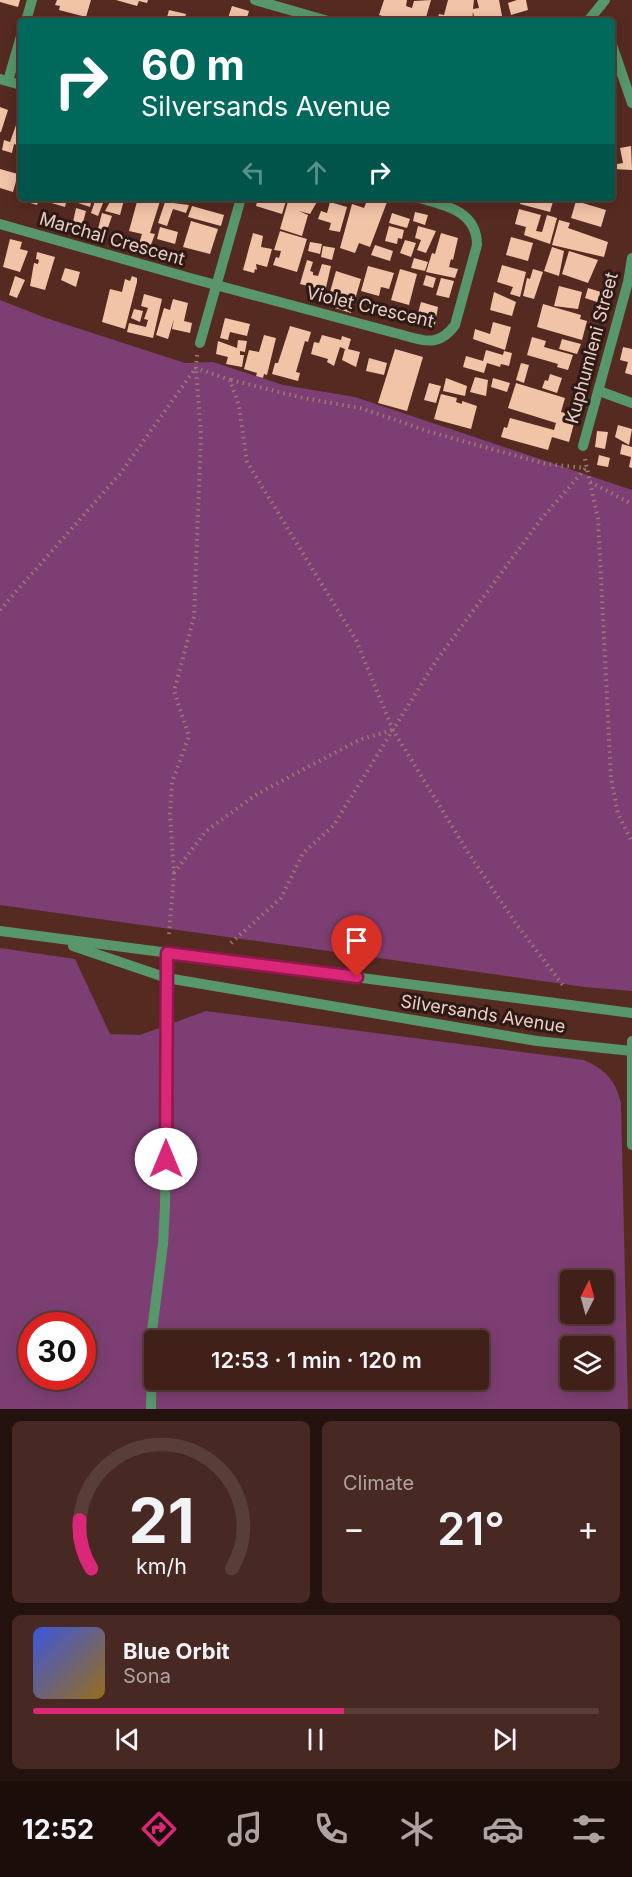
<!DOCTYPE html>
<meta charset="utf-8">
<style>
:root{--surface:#402019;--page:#472822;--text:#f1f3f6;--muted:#aea3a2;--line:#593e38;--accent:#db2777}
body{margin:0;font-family:Inter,sans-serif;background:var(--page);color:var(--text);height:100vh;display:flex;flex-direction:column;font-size:22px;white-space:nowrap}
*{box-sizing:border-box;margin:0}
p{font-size:20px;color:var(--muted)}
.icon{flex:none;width:33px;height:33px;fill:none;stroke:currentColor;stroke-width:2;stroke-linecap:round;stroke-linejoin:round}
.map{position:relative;height:1409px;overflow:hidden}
.panel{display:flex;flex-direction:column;gap:12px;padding:12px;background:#23120e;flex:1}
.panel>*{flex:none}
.hud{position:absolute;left:18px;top:18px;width:597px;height:183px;border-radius:6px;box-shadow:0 3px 15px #0003,0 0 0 2px var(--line);background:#00695c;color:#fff;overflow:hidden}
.needle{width:39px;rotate:6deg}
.buttons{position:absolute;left:560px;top:1270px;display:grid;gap:12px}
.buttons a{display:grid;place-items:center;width:54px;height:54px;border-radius:6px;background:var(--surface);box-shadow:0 3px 15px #0003,0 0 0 2px var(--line);font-size:30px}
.speed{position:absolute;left:18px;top:1312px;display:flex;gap:12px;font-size:30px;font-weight:700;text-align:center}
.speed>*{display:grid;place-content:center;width:78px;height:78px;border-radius:50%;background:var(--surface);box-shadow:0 3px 15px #0003,0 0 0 2px var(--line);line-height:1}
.speed .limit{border:9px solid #d22;background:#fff;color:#111}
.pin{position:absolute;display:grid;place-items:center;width:51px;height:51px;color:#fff;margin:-62px -26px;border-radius:50% 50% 50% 0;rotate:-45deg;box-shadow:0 0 6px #0007}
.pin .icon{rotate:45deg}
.me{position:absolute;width:66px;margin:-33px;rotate:0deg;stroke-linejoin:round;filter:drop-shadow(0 0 4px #0008)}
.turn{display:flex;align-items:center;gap:21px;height:126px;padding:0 24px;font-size:27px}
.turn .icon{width:78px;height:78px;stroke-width:2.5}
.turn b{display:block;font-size:42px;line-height:51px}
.lanes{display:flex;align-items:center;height:57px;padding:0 24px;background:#0003;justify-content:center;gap:30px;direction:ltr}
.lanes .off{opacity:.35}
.big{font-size:45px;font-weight:600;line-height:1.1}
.panel .widget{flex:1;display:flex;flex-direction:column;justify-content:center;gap:9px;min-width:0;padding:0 21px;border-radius:9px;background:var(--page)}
.panel .dial{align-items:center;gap:0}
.dial svg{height:156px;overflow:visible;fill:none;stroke:var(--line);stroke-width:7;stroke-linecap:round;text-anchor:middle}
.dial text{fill:var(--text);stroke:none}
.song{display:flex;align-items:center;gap:18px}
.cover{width:72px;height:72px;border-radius:9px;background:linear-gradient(135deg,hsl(230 70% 55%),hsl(40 70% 35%))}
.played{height:6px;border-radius:3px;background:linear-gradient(90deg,var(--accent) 55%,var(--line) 55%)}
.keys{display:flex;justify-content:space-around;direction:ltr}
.heat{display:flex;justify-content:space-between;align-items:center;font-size:33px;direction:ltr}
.panel .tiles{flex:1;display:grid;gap:12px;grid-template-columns:1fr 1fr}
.widget:last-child{grid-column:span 2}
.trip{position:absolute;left:144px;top:1330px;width:345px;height:60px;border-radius:6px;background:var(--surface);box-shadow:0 3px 15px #0003,0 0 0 2px var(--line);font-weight:600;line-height:60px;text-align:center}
.dock{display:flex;height:96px;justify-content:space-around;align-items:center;background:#1a0d0a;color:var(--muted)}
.dock .icon{width:42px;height:42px}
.dock .current{color:var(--accent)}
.dock b{font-size:27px;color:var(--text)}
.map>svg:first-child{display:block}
.green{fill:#7d3f73;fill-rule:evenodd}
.building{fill:#f1c3a7}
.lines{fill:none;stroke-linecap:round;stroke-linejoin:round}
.path{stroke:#9d7971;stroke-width:4;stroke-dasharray:1.5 4.5;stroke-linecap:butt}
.minor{stroke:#58976c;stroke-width:10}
.route-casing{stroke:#8e194d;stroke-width:15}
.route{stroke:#db2777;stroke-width:10}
.labels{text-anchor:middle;stroke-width:6;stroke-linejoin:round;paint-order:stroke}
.street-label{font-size:18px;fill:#eacec7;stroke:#2d1a15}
</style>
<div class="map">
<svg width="632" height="1409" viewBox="0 0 632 1409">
<rect width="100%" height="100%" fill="#552a21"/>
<g class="green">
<polygon points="0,300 46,318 185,363 213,362 283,385 355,397 632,490 632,991 585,987 0,905"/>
<path d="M0,948l75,11 35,75 30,1 66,-24 378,49c21,9 32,21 37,43l7,306h-628zM570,1281h33v33h-33zM32,1326h50v51h-50zM154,1341h324v39h-324zM570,1347h33v33h-33z"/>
</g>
<g class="building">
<polygon points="0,0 20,0 18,7 0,2"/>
<polygon points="57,0 91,0 86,17 59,10 60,6 55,5"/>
<polygon points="116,0 148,0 147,3 139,1 137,6"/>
<polygon points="384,0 407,0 406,6 412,8 414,1 431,0 425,21 409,18 408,21 400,21 379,15"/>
<polygon points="448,0 474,0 473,9 479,8 477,0 499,0 503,21 475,21 473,12 472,21 437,21 439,14 444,15"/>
<polygon points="517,0 526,0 528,10 511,15 508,3"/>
<polygon points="232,6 249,11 246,21 227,21"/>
<polygon points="169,10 186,14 184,21 166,21"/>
<polygon points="0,107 8,110 1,132 0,132"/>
<polygon points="21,111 21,146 14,144 12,153 2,150 4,140 10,142"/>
<polygon points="631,146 632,170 612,169 612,165 623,163 620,148"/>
<polygon points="0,169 18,174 13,192 0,188"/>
<polygon points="20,198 39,198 37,205 20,200"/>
<polygon points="49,198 67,198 65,207 48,202"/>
<polygon points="79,198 92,198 90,207 78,203"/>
<polygon points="96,198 105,198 98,216 91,213"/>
<polygon points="112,198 124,200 120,215 105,211"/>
<polygon points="138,198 161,198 150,233 155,234 149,250 138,247 142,234 129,231"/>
<polygon points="258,198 287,198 282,214 256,206"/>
<polygon points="289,198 318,200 310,214 299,211 308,215 302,236 280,229"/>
<polygon points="368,198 387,202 370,247 359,243 355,253 340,248 352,204 364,208"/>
<polygon points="522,198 554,198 550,212 520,204"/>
<polygon points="576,201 606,210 601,227 571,218"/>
<polygon points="165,202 189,205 186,213 173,209 167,226 158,223"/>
<polygon points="330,202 347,207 340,232 329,230 331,223 318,219 321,211 327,213"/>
<polygon points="192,206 224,215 221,226 188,217"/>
<polygon points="76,208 86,211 81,230 72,227"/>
<polygon points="519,209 541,215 536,231 542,232 547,215 557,218 550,244 524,235 526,227 515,224"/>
<polygon points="415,212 428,215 425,225 413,221"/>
<polygon points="102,213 112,216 104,239 96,237"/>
<polygon points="392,213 410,219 407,228 389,223"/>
<polygon points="559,220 570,223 568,228 608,242 604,257 552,245"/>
<polygon points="191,221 218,229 210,254 183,247"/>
<polygon points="389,226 404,230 402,239 398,238 397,244 385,241"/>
<polygon points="418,226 436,231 426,253 417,250 421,240 415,238"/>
<polygon points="160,227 178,232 175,244 157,239"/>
<polygon points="280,231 307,239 297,272 273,265 276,257 279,258 281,251 274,250"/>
<polygon points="253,233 263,236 261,247 272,249 267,267 256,264 257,270 255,269 254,273 243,270"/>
<polygon points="441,233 458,238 453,260 451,259 449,267 458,269 455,278 426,272 432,253 435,254"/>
<polygon points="511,237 533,243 528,261 506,255"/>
<polygon points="10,239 22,242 20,249 28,251 20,272 3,267"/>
<polygon points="405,240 416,243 411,257 400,253"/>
<polygon points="310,242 322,244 320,254 308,251"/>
<polygon points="375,245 393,251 390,261 371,255"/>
<polygon points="323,246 335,248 332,260 321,257"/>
<polygon points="552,247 564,251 559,276 544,271"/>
<polygon points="569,251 598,260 588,283 562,274"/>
<polygon points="37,252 55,257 45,290 30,286 34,263 38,264 39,260 36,259"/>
<polygon points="414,258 428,262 425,271 411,268"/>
<polygon points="307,260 313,262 310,271 313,272 313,275 318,276 322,264 331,266 324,296 314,293 316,288 300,284"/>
<polygon points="502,265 526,272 520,297 510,294 513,287 497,282"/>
<polygon points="368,266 394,273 389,289 381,287 379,296 361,291"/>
<polygon points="65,268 80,272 76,287 61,280"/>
<polygon points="400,269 417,274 409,305 391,300"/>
<polygon points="533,269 543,272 534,299 523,296 527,278 530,279"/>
<polygon points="336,271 361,279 351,313 335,308 339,295 330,292"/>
<polygon points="426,275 436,278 433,288 423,285"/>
<polygon points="15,276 25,280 17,298 9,295"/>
<polygon points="132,276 137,278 137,282 125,329 102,322 110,289 122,292 125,279 130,281"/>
<polygon points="441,278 454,281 449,298 436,295"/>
<polygon points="559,286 582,292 578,309 554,306"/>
<polygon points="588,288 607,294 603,304 585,298"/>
<polygon points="494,292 516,302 512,316 490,310"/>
<polygon points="144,294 162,299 153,338 127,332 129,323 146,327 148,320 144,319 148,308 141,306"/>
<polygon points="173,299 188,303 184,321 192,323 190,333 172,329 174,319 168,339 156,335 164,308 170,310"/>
<polygon points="421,302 438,307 434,330 415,325"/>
<polygon points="543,304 581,315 580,319 587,321 582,340 537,327"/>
<polygon points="134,309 143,311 140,322 131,318"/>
<polygon points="225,318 250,324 247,336 230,332 228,340 220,338"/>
<polygon points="493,322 511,327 505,350 473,339 475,329 490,334"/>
<polygon points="290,326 311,332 308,342 305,341 296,372 300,373 298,381 272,374 275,363 278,363"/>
<polygon points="264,335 276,338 267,375 264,374 263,378 256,376 257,373 244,369 249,350 259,352"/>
<polygon points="322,335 341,340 342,336 351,339 348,349 360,352 356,367 342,360 345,349 340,347 334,366 327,362 328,359 311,354 314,342 319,343"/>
<polygon points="532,337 546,341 544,347 573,355 568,370 557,367 558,364 527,355"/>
<polygon points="562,339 581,344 577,354 559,349"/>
<polygon points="238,340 247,341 245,352 240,351 240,355 244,355 242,367 226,364 228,357 216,354 218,341 237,348"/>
<polygon points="623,347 632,349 632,375 625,373 628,362 620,360"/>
<polygon points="395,349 423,357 407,411 378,403"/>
<polygon points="486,350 503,355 504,351 512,353 509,366 501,364 500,367 487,363 484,373 463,367 466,356 483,361"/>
<polygon points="369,358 387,363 384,375 366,371"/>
<polygon points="521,363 529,365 524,383 516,380"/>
<polygon points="550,374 562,378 557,393 542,388 545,380 548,381"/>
<polygon points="475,377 488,380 486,396 470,392"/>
<polygon points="446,378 467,386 465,396 443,391"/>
<polygon points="493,378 510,383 507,392 491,387"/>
<polygon points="429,383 441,386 436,403 424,400"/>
<polygon points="516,383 565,398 561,412 576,416 569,442 552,437 548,450 501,437 504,427 507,428 510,418 554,430 556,423 508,408"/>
<polygon points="441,394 457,398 456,402 462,404 462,401 477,406 471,429 434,419"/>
<polygon points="618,425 632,429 629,445 615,437"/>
<polygon points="597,431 608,432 605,449 595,447"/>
<polygon points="622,444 632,447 632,468 629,467 631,457 620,454"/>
<polygon points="599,455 610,458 608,467 597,465"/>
</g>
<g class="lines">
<g class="path">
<polyline points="197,355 196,368 230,380 239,406 247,462 356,640 393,730 469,854 517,925 565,988"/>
<polyline points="231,380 299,397 364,409 430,432 546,464 586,468"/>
<polyline points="585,459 598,519 611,778 618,814 632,842"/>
<polyline points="590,482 632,504"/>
<polyline points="0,610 120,474 195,369"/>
<polyline points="174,873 206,831 257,794 359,740 392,730"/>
<polyline points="169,934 174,874 170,814 172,782 189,736 174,691 194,617 201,435 196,368"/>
<polyline points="231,943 281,898 303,853 333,826 436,661 542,518 586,468"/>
</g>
<g class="minor">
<polyline points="255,0 328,21"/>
<polyline points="26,21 32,0"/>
<polyline points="588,21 605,0"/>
<polyline points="612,45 632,103"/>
<polyline points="0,79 21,85"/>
<polyline points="8,81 21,36"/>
<path d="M0,224l190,54 205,55c25,6 42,17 60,-8l22,-80c0,-34 -32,-40 -58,-47"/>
<polyline points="200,343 241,198"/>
<polyline points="599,391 632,403"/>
<polyline points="583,446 628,282 632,258"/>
<polyline points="0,931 632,1013"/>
<polyline points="73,946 167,978 537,1041 632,1051"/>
<polyline points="632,1041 632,1145"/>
<polyline points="151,1409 152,1331 163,1244 165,1206 167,953"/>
</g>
</g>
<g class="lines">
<g class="route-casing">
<polyline id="route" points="166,1159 167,953 357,977"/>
</g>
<use href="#route" class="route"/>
</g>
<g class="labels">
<g class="street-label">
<text transform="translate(112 239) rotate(16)" y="6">Marchal Crescent</text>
<text transform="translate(370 307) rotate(13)" y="6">Violet Crescent</text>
<text transform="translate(592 348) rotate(-75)" y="6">Kuphumleni Street</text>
<text transform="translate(483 1014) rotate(9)" y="6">Silversands Avenue</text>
</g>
</g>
</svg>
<div class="buttons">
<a><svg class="needle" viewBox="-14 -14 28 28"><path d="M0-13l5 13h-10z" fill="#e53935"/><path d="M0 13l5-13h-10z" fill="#aea3a2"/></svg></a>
<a><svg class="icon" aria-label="layers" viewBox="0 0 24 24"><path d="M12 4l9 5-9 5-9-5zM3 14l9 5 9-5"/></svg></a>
</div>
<div class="speed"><div class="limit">30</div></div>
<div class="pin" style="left:357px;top:977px;background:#d93025"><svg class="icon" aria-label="arrive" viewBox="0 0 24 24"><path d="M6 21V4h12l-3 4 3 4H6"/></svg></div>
<svg class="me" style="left:166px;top:1159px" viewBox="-20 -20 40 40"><circle r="19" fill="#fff"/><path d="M0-13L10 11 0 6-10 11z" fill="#db2777"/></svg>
<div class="trip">12:53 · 1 min · 120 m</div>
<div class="hud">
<div class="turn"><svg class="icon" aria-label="right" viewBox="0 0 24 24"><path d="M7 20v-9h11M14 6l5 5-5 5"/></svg><div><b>60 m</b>Silversands Avenue</div></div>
<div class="lanes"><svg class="icon off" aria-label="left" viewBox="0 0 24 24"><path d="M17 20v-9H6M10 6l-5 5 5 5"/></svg><svg class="icon off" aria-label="ahead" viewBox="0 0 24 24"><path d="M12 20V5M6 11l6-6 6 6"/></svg><svg class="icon" aria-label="right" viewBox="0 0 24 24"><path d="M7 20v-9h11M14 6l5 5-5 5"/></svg></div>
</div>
</div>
<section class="panel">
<div class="tiles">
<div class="widget dial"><svg viewBox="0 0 100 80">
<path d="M14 69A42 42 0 1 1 86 69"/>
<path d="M14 69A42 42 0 0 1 8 44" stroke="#db2777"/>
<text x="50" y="56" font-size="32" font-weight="700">21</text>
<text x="50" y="72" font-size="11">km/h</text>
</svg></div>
<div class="widget"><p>Climate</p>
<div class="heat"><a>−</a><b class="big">21°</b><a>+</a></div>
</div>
<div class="widget">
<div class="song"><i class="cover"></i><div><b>Blue Orbit</b><p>Sona</p></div></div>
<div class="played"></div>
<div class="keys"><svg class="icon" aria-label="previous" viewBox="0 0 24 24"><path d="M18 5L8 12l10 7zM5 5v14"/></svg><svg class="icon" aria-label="pause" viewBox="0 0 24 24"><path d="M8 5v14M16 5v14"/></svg><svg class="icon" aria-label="next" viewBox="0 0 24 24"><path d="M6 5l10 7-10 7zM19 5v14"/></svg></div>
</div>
</div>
</section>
<nav class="dock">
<b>12:52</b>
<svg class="icon current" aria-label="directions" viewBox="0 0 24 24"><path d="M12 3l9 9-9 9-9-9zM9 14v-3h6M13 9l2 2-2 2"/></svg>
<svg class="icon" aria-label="music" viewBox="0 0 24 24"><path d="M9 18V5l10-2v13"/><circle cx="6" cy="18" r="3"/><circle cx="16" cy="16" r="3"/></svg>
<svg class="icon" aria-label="phone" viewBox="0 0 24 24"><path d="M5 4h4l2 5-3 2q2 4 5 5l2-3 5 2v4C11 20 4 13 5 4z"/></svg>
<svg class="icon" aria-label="climate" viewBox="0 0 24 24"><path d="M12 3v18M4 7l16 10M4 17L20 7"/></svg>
<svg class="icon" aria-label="car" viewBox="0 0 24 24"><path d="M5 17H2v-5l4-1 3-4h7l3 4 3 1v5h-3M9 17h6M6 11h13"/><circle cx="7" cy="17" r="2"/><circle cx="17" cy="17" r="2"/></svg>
<svg class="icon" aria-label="filters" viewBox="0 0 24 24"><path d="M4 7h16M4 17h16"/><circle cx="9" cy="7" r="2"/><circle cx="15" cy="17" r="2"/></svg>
</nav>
